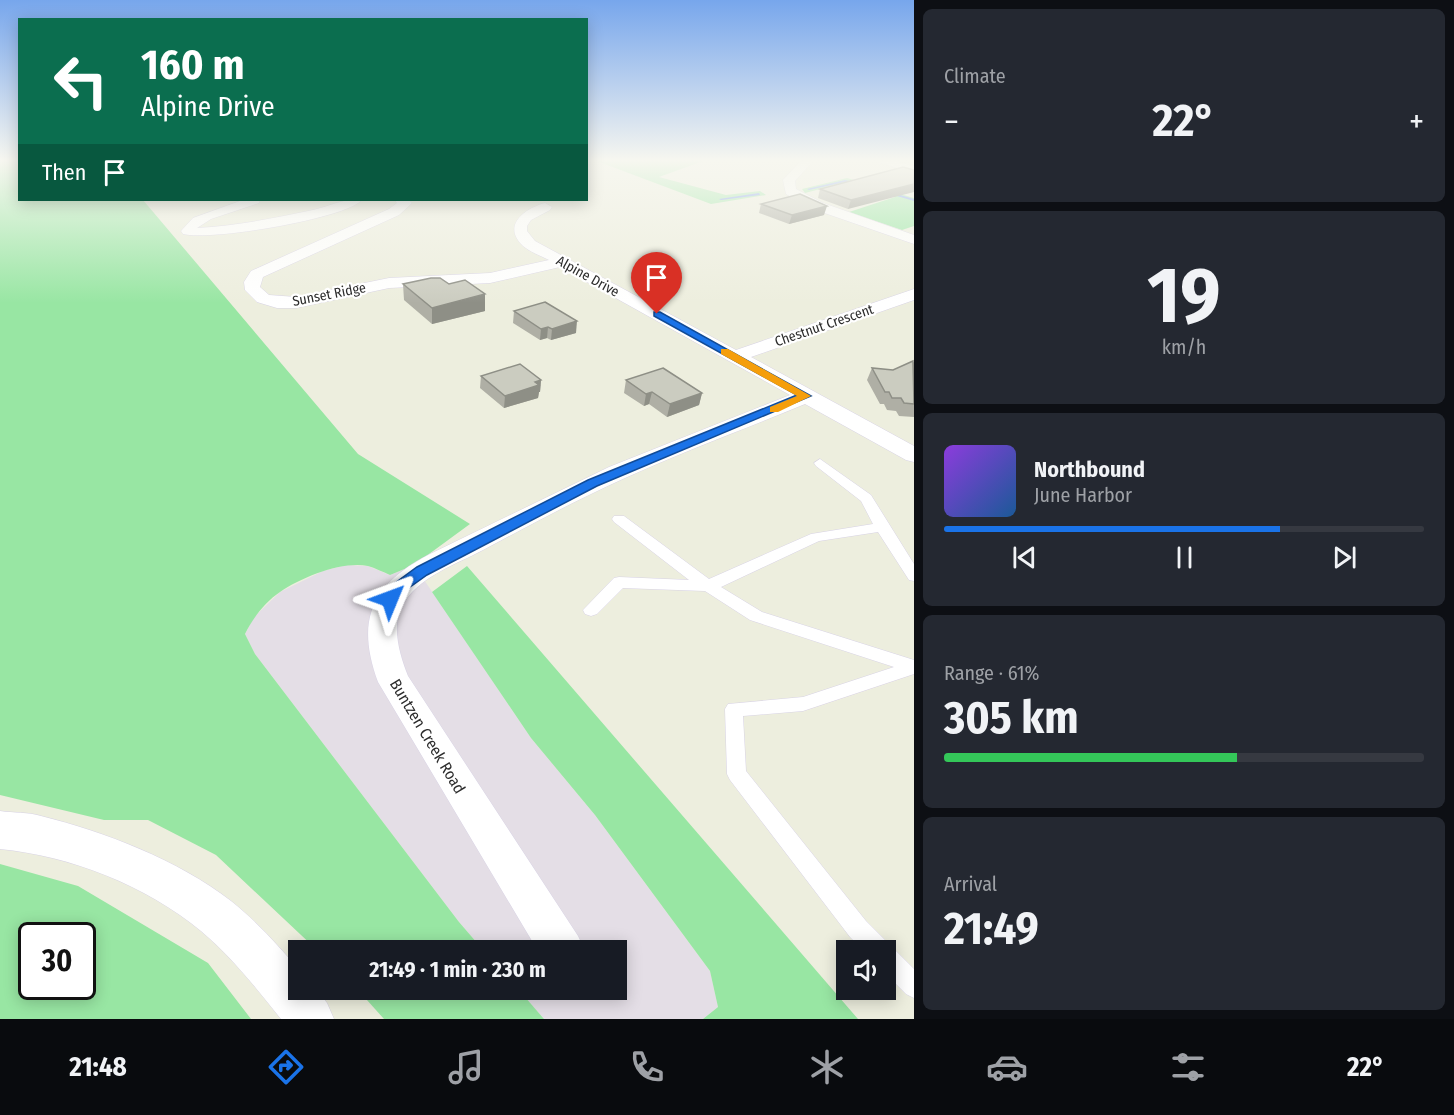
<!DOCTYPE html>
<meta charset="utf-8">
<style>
:root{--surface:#171b24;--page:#242831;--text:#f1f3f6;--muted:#9ea1a6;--line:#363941;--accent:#1a73e8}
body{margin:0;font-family:"Fira Sans Condensed",sans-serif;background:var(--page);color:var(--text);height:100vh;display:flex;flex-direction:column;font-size:22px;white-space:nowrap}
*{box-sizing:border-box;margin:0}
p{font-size:20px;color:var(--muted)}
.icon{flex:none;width:33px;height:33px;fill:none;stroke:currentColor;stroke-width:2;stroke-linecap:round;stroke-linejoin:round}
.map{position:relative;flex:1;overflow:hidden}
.details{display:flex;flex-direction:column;gap:9px;padding:9px;background:#0d0f14;width:540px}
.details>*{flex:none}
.top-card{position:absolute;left:18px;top:18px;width:570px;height:183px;border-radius:0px;box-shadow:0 3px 15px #0003;background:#0b6e4f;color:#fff;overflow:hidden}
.tools{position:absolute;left:836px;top:940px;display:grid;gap:12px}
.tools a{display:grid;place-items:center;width:60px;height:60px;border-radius:0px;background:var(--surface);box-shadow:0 3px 15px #0003;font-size:30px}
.speed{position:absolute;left:18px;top:922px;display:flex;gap:12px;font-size:30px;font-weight:700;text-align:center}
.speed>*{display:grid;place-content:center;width:78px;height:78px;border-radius:50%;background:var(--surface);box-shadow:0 3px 15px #0003;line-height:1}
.speed .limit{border:3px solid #111;border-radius:9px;background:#fff;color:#111}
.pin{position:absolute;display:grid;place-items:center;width:51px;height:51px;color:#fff;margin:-62px -26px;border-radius:50% 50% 50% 0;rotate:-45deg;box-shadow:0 0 6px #0007}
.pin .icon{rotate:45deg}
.me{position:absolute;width:66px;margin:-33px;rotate:46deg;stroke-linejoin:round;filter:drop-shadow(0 0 4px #0008)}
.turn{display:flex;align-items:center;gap:21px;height:126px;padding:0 24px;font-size:27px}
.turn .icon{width:78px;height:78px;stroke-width:2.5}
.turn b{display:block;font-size:42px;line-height:51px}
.then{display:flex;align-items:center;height:57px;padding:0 24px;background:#0003;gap:12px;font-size:22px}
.big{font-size:45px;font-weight:700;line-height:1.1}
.details .tile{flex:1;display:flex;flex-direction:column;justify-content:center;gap:9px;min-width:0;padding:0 21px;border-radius:9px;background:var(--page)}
.details .dial{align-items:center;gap:0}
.dial b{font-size:78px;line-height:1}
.song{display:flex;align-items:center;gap:18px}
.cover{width:72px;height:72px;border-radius:9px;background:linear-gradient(135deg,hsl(270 70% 55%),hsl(210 70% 35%))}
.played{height:6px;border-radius:3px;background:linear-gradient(90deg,var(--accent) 70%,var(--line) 70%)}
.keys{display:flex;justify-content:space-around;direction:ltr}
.heat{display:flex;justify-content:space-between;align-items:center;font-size:33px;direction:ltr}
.charge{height:9px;border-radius:4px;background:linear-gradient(90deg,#34c759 61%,var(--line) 0)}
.trip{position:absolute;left:288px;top:940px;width:339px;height:60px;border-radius:0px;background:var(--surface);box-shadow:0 3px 15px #0003;font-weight:700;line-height:60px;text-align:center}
.tabs{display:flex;height:96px;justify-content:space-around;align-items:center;background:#090b0e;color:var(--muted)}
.tabs .icon{width:42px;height:42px}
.tabs .current{color:var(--accent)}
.tabs b{font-size:27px;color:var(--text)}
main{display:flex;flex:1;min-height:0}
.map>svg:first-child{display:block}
.industrial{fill:#e4dee6}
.green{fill:#98e6a3;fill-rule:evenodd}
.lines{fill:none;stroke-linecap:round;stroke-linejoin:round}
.stream{fill:#6d90f3;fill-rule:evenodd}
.service-casing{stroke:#d8d3e5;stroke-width:1}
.minor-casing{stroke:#d8d3e5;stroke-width:1}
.service{fill:#fff;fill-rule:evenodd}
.minor{fill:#fff;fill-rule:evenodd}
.wall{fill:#afafa5}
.shaded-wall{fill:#8e8f86}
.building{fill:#cbccc0;stroke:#8e8f86;stroke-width:1.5}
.route{fill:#1a73e8;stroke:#114b97;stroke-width:1.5}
.slow{fill:#f59e0b}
.labels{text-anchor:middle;stroke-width:4.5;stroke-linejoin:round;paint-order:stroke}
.far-street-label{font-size:14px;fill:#2c2c2c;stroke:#fff}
.street-label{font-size:16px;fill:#2c2c2c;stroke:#fff}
</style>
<main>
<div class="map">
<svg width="914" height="1019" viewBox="0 0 914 1019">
<rect width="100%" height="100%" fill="#edeede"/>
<polygon class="industrial" points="346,565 368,566 390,575 414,565 531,738 595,815 710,971 718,1007 703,1019 544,1019 519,990 616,990 616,951 484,951 459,922 255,654 245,634 254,617 280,592 323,571"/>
<g class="green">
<path d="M0,160h19l1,40h123l215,254 112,70 -56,41 -24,10c-7,-3 -15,-7 -22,-9 -26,-5 -66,11 -88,26 -15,10 -27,26 -35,42l10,20 204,268 25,29h-166l-102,-96 -68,-35h-44l-104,-25z"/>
<polygon points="594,160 706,160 659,177 726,195 760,191 766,195 711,204"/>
<polygon points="847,178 914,198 914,226 902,230 849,212 895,197 847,182 805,193 802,189"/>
<polygon points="467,566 858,1019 703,1019 718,1007 710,971 595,815 531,738 432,592"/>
<path d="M0,864l78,22 130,77 43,56h-251zM32,936h50v51h-50z"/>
<polygon points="358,990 519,990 544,1019 384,1019"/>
</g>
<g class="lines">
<g class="stream">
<polygon points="845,180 859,183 857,184 845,182 809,190 807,189"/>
<polygon points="890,192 914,199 914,201 890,194"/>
<polygon points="759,193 760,195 721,200 719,199"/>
</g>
<g class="service-casing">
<polygon id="service" points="820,459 871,495 914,564 914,581 909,580 878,532 819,541 721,587 762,612 914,660 914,674 803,711 743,716 746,771 866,921 914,969 914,998 906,994 885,973 885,951 864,951 850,937 730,780 727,774 725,709 728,704 803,697 894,667 750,620 705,591 623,588 597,614 591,616 585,614 583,610 614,578 619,577 689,580 614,522 612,519 614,516 624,516 709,579 811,534 873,524 861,501 816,466 814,463"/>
</g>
<g class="minor-casing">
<g id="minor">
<polygon points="802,160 814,160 795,181 796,189 823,203 914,235 914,244 813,209 786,194 783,180"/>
<polygon points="871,160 890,160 914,166 914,173"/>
<path d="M243,200h17l-1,3 -48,16 -14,9c39,-2 78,-10 116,-18 17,-4 32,-12 49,-10 -18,19 -152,41 -179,34l-2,-3 12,-13z"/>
<path d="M395,200h14l3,3 -13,12 -136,62 -3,10 9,8 27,2 93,-19 101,-5 59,-13c-8,-4 -19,-8 -26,-14 -21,-20 0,-37 22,-43l7,4 -2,3 -19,10 -4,6v5l8,10 201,109 178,-61v11l-163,57 163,89v16l-8,-2 -101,-56c-60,25 -121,47 -180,74 -49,22 -95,47 -142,72 -26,14 -66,27 -81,56 -11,21 -2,50 6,70l170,260 7,15h-47l-160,-269c-23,-63 -6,-98 52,-128l179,-87 181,-72 -230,-128 -70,16 -101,5 -93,20h-19l-20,-6 -12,-12 -1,-8 7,-11 138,-62 8,-6z"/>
<path d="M0,811c13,2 28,1 41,5 64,16 137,44 190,85 25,20 47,44 67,68v21h19l10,13 7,16h-53c-24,-30 -50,-63 -80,-88 -56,-46 -130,-75 -201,-82z"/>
</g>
</g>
<use href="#service" class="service"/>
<use href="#minor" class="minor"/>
</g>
<g class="wall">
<polygon points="903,167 848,209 818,198 820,189"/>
<polygon points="761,204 824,215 789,224 759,213"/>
<polygon points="403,284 485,311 432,324 404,300"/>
<polygon points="514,311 576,333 551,340 547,338 540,340 513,323"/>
<polygon points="914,362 914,417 899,416 896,411 887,410 884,404 880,404 867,380 872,368 893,370"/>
<polygon points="481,376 541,380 540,392 539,392 538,398 504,408 480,388"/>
<polygon points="626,380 702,393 699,405 667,417 649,404 644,406 624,393"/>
</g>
<g class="shaded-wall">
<polygon points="914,184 914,192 848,209 851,200"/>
<polygon points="827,206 824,215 789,224 792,215"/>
<polygon points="485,294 485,311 432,324 432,308"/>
<polygon points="577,321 576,333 551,340 552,329"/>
<polygon points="548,327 547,338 540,340 541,329"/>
<polygon points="541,380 540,392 539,392 538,398 504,408 505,396 535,382"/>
<polygon points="652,392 649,404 644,406 646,394"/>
<polygon points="702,393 699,405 667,417 670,404"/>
</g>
<g class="building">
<polygon points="903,167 914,170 914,184 851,200 820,189"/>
<polygon points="800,194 827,206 792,215 761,204"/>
<polygon points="431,278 440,278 449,284 465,280 485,294 432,308 403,284"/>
<polygon points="545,302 577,321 552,329 548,327 541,329 514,311"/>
<polygon points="913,361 914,404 904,403 901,398 892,398 889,392 885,392 872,368 893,370"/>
<polygon points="520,364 541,380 535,382 539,385 505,396 481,376"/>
<polygon points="663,368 702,393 670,404 652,392 646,394 626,380"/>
</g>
<linearGradient id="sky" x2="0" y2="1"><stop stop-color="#77a6ec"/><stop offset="0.53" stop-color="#f7f7f0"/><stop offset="1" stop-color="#f7f7f0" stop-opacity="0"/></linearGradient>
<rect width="914" height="303" fill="url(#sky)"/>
<polygon class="route" points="654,312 660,312 811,396 597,486 427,575 406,590 396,603 385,603 383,599 395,583 417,567 588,480 797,395 654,316"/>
<polygon class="slow" points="721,349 728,349 811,396 778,412 770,412 770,407 797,396 721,354"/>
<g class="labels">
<g class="far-street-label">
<text transform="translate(588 276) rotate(29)" y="5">Alpine Drive</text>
<text transform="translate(329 294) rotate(-11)" y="5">Sunset Ridge</text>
<text transform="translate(824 325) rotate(-19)" y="5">Chestnut Crescent</text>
</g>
<g class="street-label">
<text transform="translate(428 736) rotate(59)" y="6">Buntzen Creek Road</text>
</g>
</g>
</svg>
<div class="tools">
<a><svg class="icon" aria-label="sound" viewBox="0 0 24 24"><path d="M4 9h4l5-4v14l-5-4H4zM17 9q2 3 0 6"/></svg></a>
</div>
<div class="speed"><div class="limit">30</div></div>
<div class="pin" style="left:657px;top:314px;background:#d93025"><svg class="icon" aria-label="arrive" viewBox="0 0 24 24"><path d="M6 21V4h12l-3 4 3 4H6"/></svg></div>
<svg class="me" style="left:390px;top:599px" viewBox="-20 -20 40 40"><path d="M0-17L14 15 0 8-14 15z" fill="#1a73e8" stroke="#fff" stroke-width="4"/></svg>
<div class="trip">21:49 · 1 min · 230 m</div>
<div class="top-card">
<div class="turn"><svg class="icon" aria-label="left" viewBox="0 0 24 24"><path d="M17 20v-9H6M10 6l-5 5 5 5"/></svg><div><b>160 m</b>Alpine Drive</div></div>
<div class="then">Then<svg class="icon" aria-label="arrive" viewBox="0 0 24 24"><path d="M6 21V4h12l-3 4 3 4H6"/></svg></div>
</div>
</div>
<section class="details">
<div class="tile"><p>Climate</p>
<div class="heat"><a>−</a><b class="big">22°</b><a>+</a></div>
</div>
<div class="tile dial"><b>19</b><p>km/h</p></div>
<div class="tile">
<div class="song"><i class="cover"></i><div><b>Northbound</b><p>June Harbor</p></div></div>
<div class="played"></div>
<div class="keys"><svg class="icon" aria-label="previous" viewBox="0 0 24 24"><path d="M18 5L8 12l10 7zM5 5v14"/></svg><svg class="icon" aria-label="pause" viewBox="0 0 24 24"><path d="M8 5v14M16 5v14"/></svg><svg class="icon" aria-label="next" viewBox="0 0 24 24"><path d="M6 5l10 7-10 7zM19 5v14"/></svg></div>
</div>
<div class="tile"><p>Range · 61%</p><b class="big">305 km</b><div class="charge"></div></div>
<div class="tile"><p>Arrival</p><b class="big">21:49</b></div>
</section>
</main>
<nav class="tabs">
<b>21:48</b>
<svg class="icon current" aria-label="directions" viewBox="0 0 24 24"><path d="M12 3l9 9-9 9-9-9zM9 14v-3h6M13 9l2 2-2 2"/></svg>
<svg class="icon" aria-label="music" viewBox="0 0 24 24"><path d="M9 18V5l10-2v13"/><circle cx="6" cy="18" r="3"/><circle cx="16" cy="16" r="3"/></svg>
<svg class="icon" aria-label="phone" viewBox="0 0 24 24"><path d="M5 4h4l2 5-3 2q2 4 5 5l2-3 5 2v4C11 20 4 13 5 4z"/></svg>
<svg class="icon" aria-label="climate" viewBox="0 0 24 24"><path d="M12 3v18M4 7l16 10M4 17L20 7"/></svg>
<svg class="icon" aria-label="car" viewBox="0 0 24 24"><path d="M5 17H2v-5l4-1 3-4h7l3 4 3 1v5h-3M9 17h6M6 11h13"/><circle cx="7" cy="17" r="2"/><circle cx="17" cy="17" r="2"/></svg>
<svg class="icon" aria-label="filters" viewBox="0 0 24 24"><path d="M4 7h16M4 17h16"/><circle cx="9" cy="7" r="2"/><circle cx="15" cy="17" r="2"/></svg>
<b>22°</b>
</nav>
